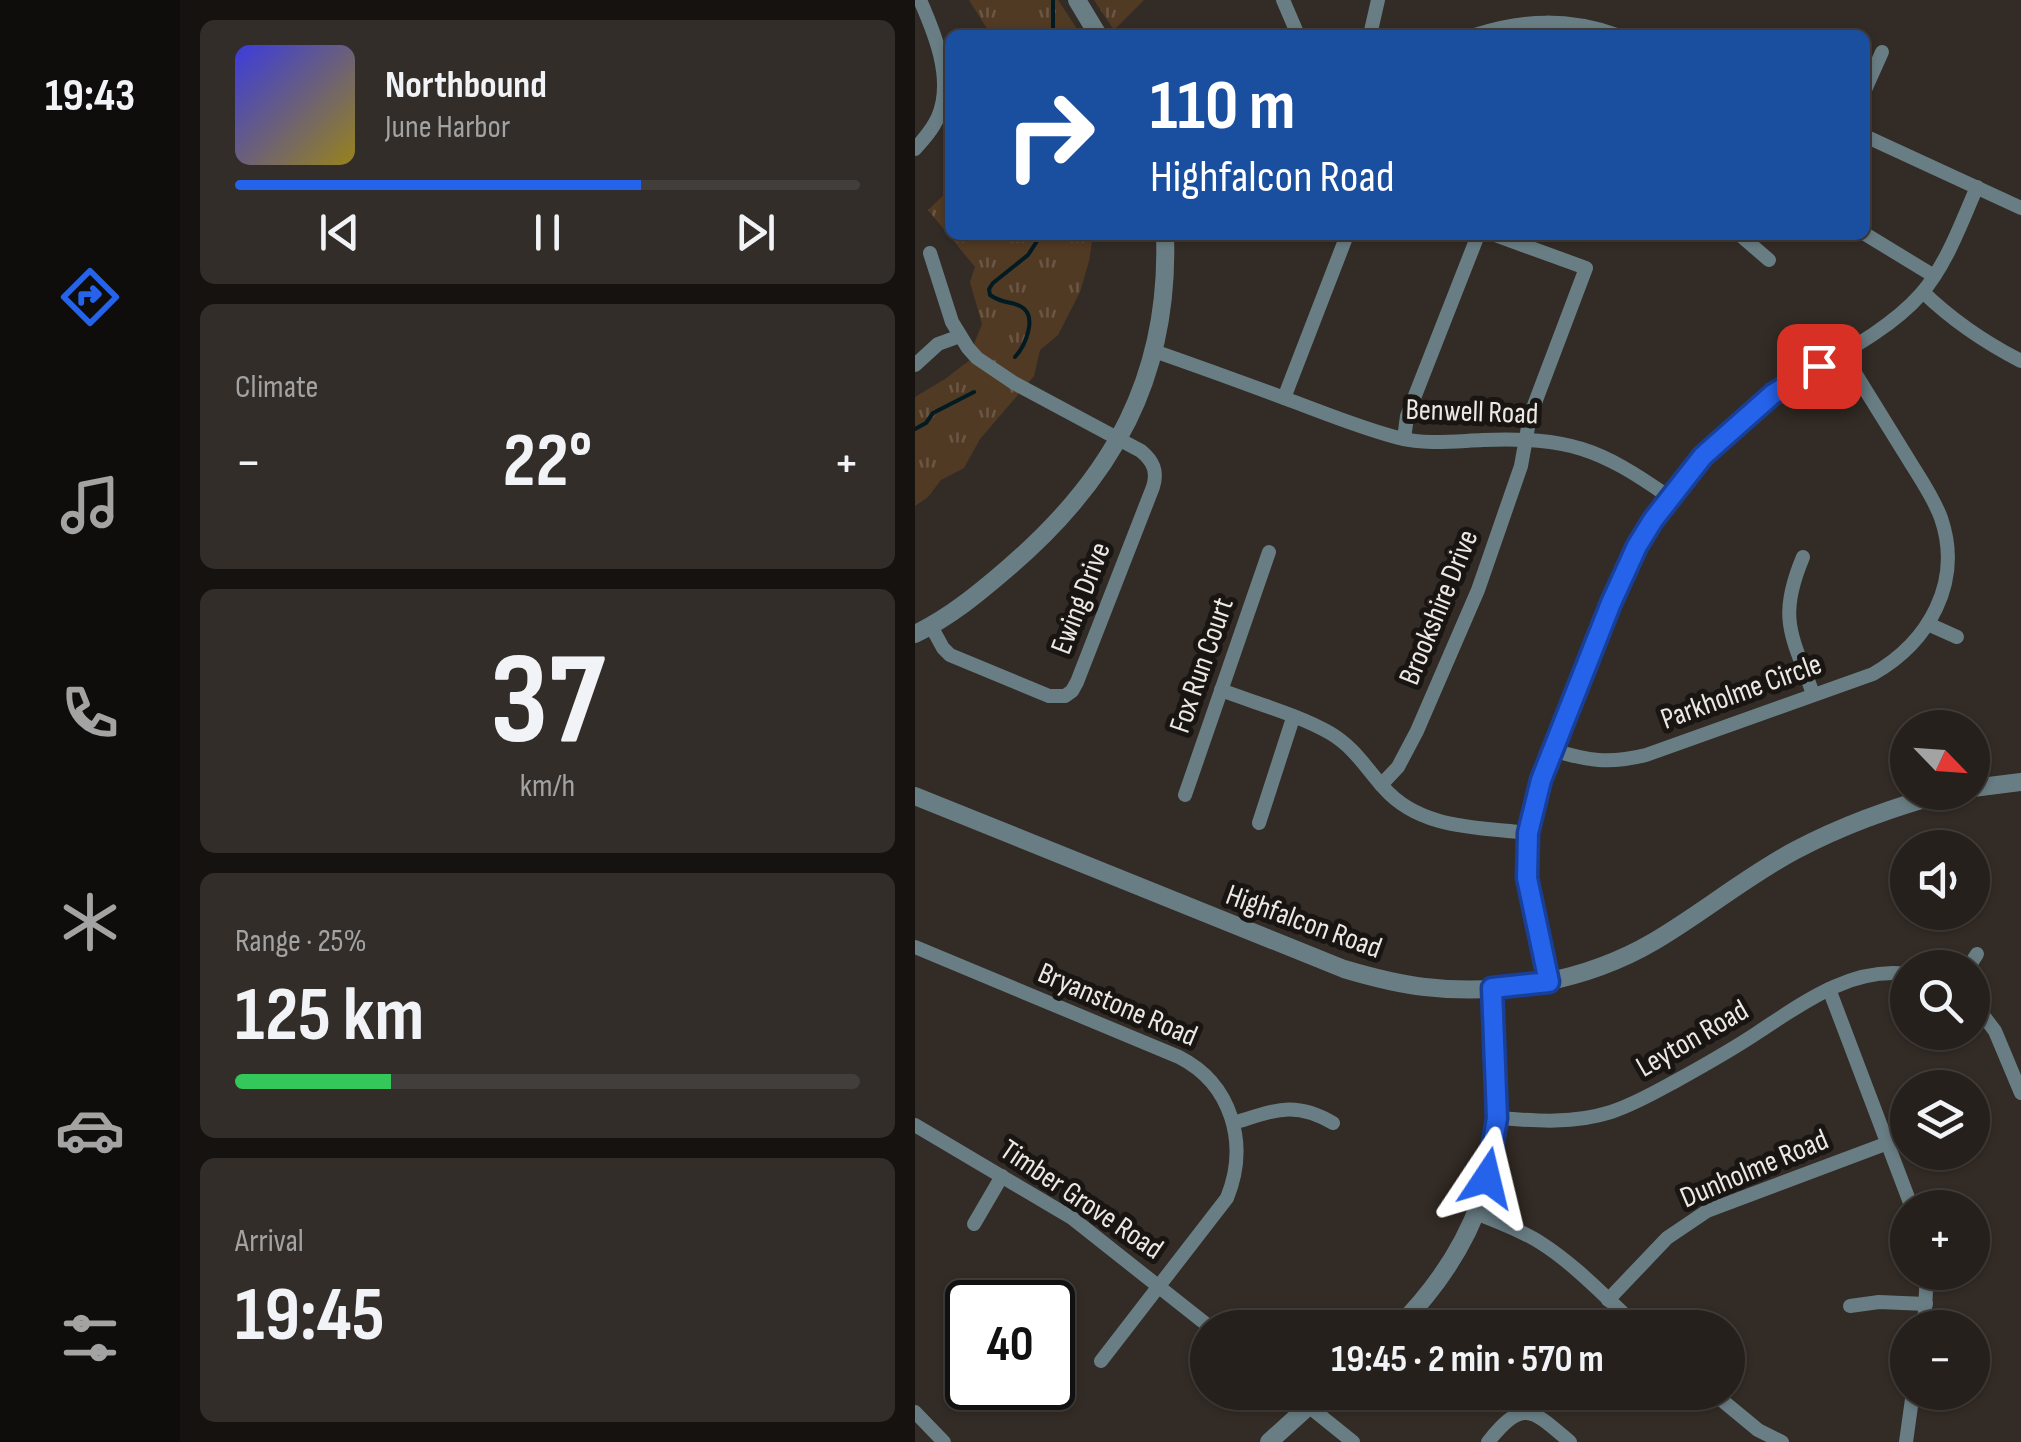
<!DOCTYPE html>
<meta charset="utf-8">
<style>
:root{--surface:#26201c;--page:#322d29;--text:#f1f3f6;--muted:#a4a3a3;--line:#423e3b;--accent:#2563eb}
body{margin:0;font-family:"Sofia Sans Condensed",sans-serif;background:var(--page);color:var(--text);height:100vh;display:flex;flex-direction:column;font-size:38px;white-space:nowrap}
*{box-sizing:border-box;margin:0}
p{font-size:32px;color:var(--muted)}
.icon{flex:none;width:55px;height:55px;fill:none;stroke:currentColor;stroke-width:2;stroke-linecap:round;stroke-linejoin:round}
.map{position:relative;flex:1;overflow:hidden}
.side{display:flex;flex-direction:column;gap:20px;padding:20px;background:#15120f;width:735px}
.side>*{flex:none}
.banner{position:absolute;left:30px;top:30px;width:925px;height:210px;border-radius:15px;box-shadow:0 2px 8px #0004,0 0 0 2px var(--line);background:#1a4fa0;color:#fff;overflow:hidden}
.needle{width:65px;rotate:115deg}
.tools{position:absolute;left:975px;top:710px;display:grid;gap:20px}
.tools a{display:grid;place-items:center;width:100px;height:100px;border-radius:50%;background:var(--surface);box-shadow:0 2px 8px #0004,0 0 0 2px var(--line);font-size:50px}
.speed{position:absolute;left:30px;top:1280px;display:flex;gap:20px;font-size:50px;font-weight:700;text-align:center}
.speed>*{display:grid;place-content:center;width:130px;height:130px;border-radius:50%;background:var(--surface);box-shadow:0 2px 8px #0004,0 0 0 2px var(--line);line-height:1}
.speed .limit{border:5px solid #111;border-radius:15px;background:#fff;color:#111}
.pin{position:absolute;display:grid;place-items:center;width:85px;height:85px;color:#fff;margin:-42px;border-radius:20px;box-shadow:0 5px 15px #0006}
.me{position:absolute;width:110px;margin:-55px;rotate:10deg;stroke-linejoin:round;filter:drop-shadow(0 0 8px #0008)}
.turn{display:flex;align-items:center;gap:35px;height:210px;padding:0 40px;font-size:45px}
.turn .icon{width:130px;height:130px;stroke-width:2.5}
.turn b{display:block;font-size:70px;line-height:85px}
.big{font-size:75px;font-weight:700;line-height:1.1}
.side .widget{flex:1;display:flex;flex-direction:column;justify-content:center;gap:15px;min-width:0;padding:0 35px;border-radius:15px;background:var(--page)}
.side .dial{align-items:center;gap:0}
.dial b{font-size:130px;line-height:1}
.song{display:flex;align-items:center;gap:30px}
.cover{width:120px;height:120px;border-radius:15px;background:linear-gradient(135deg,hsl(240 70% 55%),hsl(50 70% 35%))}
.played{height:10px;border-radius:5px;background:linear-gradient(90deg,var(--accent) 65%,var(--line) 65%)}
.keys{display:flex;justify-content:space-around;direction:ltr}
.heat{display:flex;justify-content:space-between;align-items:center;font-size:55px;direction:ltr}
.charge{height:15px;border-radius:8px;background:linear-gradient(90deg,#34c759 25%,var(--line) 0)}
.trip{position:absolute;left:275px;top:1310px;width:555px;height:100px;border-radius:50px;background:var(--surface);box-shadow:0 2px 8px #0004,0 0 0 2px var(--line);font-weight:700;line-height:100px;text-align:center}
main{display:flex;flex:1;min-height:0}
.menu{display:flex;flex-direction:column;width:180px;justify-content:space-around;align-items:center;background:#0f0d0b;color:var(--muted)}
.menu .icon{width:70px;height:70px}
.menu .active{color:var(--accent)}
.menu b{font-size:45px;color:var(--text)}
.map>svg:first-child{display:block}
.park{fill:url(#park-tufts)}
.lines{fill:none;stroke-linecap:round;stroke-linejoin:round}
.stream{stroke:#021b22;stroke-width:4}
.minor{stroke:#697e84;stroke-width:14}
.tertiary{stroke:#697e84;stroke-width:18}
.route-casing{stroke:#184099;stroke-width:25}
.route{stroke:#2563eb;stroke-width:18}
.labels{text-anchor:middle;stroke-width:10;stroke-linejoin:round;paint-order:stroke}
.street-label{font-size:30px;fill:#ede8e3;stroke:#181512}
</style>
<main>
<nav class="menu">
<b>19:43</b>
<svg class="icon active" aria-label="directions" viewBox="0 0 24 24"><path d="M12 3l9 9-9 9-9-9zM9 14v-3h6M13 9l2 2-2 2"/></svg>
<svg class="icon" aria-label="music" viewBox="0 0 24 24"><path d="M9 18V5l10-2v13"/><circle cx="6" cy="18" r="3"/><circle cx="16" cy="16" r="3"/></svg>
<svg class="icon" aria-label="phone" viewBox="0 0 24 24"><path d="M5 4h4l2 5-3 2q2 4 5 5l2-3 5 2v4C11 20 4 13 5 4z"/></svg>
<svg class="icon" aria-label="climate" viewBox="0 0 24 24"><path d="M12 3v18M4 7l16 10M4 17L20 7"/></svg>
<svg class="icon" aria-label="car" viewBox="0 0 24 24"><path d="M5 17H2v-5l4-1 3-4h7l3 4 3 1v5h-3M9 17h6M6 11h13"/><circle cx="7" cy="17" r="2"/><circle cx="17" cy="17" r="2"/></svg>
<svg class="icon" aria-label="filters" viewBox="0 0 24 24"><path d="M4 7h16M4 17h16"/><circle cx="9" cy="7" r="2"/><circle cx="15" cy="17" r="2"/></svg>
</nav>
<section class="side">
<div class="widget">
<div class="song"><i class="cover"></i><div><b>Northbound</b><p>June Harbor</p></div></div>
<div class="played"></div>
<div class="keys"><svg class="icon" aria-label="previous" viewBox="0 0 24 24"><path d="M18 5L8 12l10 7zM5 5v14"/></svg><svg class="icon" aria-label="pause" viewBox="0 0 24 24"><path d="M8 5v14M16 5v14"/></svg><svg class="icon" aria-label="next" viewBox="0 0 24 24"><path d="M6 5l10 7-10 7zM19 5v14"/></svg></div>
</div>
<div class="widget"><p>Climate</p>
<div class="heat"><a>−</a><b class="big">22°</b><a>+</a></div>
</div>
<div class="widget dial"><b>37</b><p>km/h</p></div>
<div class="widget"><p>Range · 25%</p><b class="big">125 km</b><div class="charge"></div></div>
<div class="widget"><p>Arrival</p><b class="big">19:45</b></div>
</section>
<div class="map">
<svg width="1106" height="1442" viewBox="0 0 1106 1442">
<defs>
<pattern id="park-tufts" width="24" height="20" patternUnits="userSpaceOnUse" patternTransform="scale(2.5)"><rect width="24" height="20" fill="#513a24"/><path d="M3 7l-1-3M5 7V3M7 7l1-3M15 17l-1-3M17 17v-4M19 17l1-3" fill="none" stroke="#6a5644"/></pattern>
</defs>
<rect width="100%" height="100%" fill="#332b25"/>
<g class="park">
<polygon points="54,0 143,0 166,35 76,35"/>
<polygon points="179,0 229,0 199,30"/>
<polygon points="35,189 35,235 178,235 174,261 165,292 143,335 125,350 119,376 65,439 49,468 26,480 13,497 0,506 0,397 30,379 59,357 57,349 67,324 55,282 60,267 13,210"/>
</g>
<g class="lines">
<g class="stream">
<polyline points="138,35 138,0"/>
<path d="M100,357c10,-11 24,-42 5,-51 -10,-5 -17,-2 -30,-11l-1,-6 4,-6 35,-28 13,-20"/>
<polyline points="0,429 11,423 18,413 59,392"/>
</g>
<g class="minor">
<polyline points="368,0 383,35"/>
<polyline points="455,35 463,0"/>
<path d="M560,35c49,-16 93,-17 142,0"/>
<polyline points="950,90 967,52"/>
<polyline points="950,136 1106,208"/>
<path d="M0,149c9,-10 18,-20 23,-32 16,-37 -3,-83 -18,-117"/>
<polyline points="950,234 1019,276"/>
<polyline points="825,235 854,260"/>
<path d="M15,253l22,69 16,26 9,10 37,25 127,68c12,10 17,20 12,36l-76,195 -5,9 -7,5h-16l-99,-41 -7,-7 -12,-22"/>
<path d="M1008,292c30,29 61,50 98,69"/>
<path d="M239,351c43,15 87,31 130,47 38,14 76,30 115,40 28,7 57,3 84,2 86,-3 116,8 186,57"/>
<polyline points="0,365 23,344 45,336"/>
<polyline points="369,398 432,235"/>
<polyline points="489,439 492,416 563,235"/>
<path d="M888,557c-26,62 -11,78 10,137"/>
<polyline points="1013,624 1042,637"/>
<path d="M306,690c34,13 78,25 109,43 24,14 36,35 54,55 36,41 93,39 144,45"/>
<path d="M638,750c35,11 56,14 93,5l227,-81c56,-32 90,-92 68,-156 -8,-22 -22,-41 -34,-61 -22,-35 -43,-70 -65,-105"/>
<polyline points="466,785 483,767 502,731 563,590 606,466 615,416 671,268 580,235"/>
<polyline points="270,795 354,552"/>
<polyline points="344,823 378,718"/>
<path d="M0,947l264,110c53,27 70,87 48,141l-126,163"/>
<polyline points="1053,968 1062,954"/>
<path d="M634,982l-22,-103 1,-46 6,-30c12,-41 30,-81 46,-121 31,-81 62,-160 122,-225 22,-23 48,-48 74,-65 47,-30 108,-56 145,-98 26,-30 40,-71 56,-107"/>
<polyline points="914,989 997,1208"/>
<polyline points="1058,1002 1080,1031 1106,1093"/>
<path d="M582,1118c39,3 76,6 114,-6 22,-7 43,-19 63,-30 29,-16 58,-32 86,-51 44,-29 92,-64 147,-57"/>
<path d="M318,1123c41,-12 60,-23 100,0"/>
<polyline points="0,1125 157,1218 296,1328"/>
<path d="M561,1213c22,9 45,17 65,30 36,23 66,56 98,85"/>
<polyline points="59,1224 87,1176"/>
<polyline points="693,1300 752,1238 792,1211 973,1143"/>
<polyline points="935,1306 964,1302 1011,1304"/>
<polyline points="1009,1328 1012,1272"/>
<polyline points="376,1392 438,1442"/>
<polyline points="797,1392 843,1430 867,1442"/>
<polyline points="0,1412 29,1442"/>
<path d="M573,1442c35,-44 44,-33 82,0"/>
<polyline points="991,1442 998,1392"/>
</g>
<g class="tertiary">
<polyline points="162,0 183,35"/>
<path d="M0,634c35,-17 64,-41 93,-66 105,-90 162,-192 157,-333"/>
<polyline points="1058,788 1106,782"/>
<path d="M0,796l429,173c27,8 54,15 81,18 77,9 161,-6 228,-45 48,-28 91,-64 141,-91 49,-26 102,-45 156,-59"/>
<path d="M482,1328c58,-58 95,-126 100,-209 2,-43 -3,-88 -5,-131"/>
<polyline points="354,1442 409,1392"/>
</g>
</g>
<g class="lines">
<g class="route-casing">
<polyline id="route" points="572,1178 582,1118 577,988 634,982 612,878 613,833 626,780 696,603 722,546 738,520 788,456 858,394 904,366"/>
</g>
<use href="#route" class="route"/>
</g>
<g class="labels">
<g class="street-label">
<text transform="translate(557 411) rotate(2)" y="10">Benwell Road</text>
<text transform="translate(165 598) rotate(-69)" y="10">Ewing Drive</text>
<text transform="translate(523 607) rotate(-68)" y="10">Brookshire Drive</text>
<text transform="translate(286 665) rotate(-71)" y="10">Fox Run Court</text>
<text transform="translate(826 691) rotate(-20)" y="10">Parkholme Circle</text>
<text transform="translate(389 921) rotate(20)" y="10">Highfalcon Road</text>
<text transform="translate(203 1004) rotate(23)" y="10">Bryanstone Road</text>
<text transform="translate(777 1038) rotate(-30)" y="10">Leyton Road</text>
<text transform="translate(839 1168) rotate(-23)" y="10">Dunholme Road</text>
<text transform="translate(167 1199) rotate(34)" y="10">Timber Grove Road</text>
</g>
</g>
</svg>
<div class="tools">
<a><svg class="needle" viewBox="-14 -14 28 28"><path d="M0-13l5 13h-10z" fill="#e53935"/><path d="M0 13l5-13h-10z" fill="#a4a3a3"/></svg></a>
<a><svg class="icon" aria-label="sound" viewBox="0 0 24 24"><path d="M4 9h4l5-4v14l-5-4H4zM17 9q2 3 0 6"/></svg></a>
<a><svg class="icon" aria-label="search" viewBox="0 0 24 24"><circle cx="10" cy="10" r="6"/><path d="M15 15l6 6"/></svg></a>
<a><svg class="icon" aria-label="layers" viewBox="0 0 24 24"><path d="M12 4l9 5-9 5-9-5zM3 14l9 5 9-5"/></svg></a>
<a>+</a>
<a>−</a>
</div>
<div class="speed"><div class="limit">40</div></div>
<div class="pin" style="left:904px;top:366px;background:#d93025"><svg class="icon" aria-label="arrive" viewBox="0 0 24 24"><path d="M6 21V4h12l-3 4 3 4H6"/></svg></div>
<svg class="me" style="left:572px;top:1178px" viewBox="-20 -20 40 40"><path d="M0-17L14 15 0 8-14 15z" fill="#2563eb" stroke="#fff" stroke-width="4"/></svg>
<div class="trip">19:45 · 2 min · 570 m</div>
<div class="banner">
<div class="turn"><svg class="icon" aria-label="right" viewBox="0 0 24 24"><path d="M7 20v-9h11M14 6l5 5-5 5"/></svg><div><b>110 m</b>Highfalcon Road</div></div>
</div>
</div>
</main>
